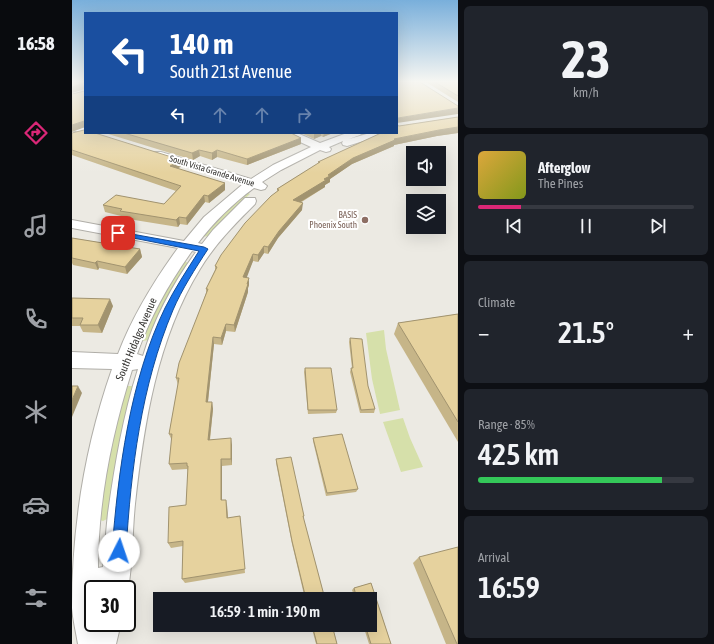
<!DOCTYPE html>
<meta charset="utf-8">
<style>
:root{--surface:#171b24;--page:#20242c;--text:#f1f3f6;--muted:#9ea1a6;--line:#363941;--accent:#db2777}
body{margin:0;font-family:"Asap Condensed",sans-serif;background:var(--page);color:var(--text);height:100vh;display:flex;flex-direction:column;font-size:15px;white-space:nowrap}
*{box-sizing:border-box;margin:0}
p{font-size:13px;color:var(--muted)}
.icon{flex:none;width:22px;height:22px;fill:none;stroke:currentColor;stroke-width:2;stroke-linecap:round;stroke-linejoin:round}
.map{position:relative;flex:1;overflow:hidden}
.sheet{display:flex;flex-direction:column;gap:6px;padding:6px;background:#0d0f14;width:256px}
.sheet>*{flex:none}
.hud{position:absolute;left:12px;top:12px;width:314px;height:122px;border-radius:0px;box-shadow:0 4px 16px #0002;background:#1a4fa0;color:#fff;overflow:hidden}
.tools{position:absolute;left:334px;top:146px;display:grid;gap:8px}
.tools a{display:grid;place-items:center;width:40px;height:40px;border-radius:0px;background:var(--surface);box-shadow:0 4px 16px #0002;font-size:20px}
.speed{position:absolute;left:12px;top:580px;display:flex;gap:8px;font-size:20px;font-weight:700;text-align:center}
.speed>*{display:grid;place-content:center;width:52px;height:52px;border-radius:50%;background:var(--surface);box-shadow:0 4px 16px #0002;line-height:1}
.speed .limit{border:2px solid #111;border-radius:6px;background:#fff;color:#111}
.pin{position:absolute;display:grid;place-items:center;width:34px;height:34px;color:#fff;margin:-17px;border-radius:8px;box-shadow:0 2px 6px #0006}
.me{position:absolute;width:44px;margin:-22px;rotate:4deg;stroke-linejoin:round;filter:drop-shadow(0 0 3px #0008)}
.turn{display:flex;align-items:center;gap:14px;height:84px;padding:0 20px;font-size:18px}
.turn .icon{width:52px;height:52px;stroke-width:2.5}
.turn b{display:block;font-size:28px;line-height:34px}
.lanes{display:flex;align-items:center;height:38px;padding:0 20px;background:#0003;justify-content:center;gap:20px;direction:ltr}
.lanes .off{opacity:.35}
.big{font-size:30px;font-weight:600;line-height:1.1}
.sheet .widget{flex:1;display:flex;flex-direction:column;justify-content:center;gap:6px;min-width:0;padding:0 14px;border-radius:6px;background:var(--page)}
.sheet .dial{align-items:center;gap:0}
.dial b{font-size:52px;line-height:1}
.song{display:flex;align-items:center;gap:12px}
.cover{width:48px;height:48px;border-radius:6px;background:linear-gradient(135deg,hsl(40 70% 55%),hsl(70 70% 35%))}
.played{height:4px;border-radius:2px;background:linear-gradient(90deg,var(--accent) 20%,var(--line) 20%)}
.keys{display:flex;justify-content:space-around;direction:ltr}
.heat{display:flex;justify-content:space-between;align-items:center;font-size:22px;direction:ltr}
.charge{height:6px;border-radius:3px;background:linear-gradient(90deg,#34c759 85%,var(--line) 0)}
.trip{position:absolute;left:81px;top:592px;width:224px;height:40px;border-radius:0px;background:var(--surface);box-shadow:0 4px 16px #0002;font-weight:600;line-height:40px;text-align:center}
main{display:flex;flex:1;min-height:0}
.tabs{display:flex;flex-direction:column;width:72px;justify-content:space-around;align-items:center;background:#090b0e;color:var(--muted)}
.tabs .icon{width:28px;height:28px}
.tabs .active{color:var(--accent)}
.tabs b{font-size:18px;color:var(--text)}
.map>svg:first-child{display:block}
.green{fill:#d6e0aa}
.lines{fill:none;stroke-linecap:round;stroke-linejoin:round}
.minor-casing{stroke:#b0aea8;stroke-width:2}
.minor{fill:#fff;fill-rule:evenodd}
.wall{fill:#c6b588}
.shaded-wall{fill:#a1936f}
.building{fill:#e6d29e;stroke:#a1936f}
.route{fill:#1a73e8;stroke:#114b97}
.education-dot{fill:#8d6e63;stroke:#fff;stroke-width:1.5}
.labels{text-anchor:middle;stroke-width:4;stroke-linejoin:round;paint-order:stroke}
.far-street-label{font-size:9px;fill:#363532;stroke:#fff}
.far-education-label{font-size:9px;fill:#785e54;stroke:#fff;text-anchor:end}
.street-label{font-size:11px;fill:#363532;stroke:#fff}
</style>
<main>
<nav class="tabs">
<b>16:58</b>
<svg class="icon active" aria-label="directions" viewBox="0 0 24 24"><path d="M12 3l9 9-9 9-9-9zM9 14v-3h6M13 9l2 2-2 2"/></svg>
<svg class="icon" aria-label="music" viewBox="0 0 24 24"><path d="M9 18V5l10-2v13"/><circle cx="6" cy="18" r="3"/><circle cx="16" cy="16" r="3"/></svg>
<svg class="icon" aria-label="phone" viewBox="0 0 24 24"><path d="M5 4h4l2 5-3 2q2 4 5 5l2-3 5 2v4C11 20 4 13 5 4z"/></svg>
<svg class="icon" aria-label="climate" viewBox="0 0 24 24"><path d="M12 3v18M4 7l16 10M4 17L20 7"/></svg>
<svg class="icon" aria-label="car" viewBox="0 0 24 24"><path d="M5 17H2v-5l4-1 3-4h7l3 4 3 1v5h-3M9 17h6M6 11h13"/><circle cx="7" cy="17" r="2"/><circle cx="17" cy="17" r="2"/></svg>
<svg class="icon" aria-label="filters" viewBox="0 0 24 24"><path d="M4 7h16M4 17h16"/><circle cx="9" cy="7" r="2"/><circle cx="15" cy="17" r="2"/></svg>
</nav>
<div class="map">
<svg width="386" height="644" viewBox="0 0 386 644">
<rect width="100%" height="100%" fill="#eceae3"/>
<g class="green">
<polygon points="172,193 176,193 178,194 155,215 136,236 130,237 142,221"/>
<polygon points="112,261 116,263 97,295 77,340 70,341 69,340 79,315"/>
<polygon points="312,330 314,349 328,410 308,414 300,379 294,333"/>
<polygon points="55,386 61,386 37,518 31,521 28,520 40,433"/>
<polygon points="331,418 338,438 351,467 329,472 311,422"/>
</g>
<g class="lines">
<g class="minor-casing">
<g id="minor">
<polygon points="0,124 13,128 13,133 16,133 13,134 0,130"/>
<path d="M211,133h14l23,10 27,-10h15l-2,2 -11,4 21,-6h15l-2,2 -36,11 -4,-1 -1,-2 1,-2 -14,6 2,2 -1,2 -4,1 -6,-2 -39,20 -19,12 5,4 -2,3 -4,1 -7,-2c-22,16 -40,34 -56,55l4,1 11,-14 32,-32h10l1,3 -1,3c-20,20 -40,40 -55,65 -43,70 -56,154 -65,235 -3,29 -2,57 -7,85l-1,2v-2h-34v34h28l-5,21h-38c-2,-12 -5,-24 -6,-36 0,-81 13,-162 40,-239l-40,-1v-16l46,2c15,-39 36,-73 60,-106l-106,-20v-8l112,21 20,-24 39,-33 -90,-28 -1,-2 1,-2h8l90,27 22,-14 38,-18 -26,-12zM120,251l4,1c-23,31 -42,67 -53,104l-6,-2c13,-37 32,-71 55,-103zM66,369c-15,47 -23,95 -30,144 -2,18 -3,36 -5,54l-5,1c0,-66 14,-135 34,-198z"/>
</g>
</g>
<use href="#minor" class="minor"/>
</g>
<g class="wall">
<polygon points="354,82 386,82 386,102"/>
<polygon points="386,117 386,133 365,136 322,145 322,146 280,164 258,179 258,182 253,185 253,187 228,203 230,210 206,238 196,254 192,253 186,262 181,261 174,277 177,285 176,288 176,292 163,332 154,331 150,345 142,344 136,402 140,402 141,409 138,440 160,445 160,465 150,466 150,500 155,505 156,518 168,516 173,573 113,583 110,579 111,546 99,548 96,543 114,505 116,471 115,469 100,470 97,464 100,441 97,434 106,385 104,378 134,293 134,289 143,270 143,266 205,192 205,189 246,164 246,162 327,126"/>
<polygon points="0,133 110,166 106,168 153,190 137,203 133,202 115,225 108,224 106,227 50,218 49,216 33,212 31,205 92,204 104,191 0,155"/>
<polygon points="33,133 219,133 229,138 229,144 175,165 145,157 140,160 128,156 121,160"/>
<polygon points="229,133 261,133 251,137 249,136 242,139"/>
<polygon points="0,238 68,249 70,257 55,274 27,268 26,270 1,265 0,263"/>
<polygon points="0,299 41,306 30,333 11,332 8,326 0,326"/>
<polygon points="386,314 386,442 322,334 326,323"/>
<polygon points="278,338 296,386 303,409 302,413 288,413 278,372 279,368 280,368 277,342"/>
<polygon points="233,368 265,410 264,413 236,414 232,372"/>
<polygon points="241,438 286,489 284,492 254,496 241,441"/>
<polygon points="204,459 232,516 231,519 253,599 233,599 220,544 204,463"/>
<polygon points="347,557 386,644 374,644 341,563"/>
<polygon points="299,583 319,644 297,644 291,625 298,625 298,599 283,599 280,590 282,588"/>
<polygon points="239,625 260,625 265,644 244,644"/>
</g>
<g class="shaded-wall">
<polygon points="11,83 13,89 0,93 0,87"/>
<polygon points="386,108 386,114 325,123 326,118"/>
<polygon points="12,121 13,127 0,132 0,125"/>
<polygon points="386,127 386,133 365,136 322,145 322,146 280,164 258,179 258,182 253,185 253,187 220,207 221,200 252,179 256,175 281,158 322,139 367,130"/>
<polygon points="242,133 249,133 249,136 242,139"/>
<polygon points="252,133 261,133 251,137"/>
<polygon points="229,138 229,144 175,165 175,159"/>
<polygon points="127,150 128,156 121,160 120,153"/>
<polygon points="145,150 145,157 140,160 140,153"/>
<polygon points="109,160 110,166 99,172 98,166"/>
<polygon points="153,183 153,190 137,203 136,196"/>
<polygon points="132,195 133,202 115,225 114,218"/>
<polygon points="231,203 230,210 206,238 196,254 196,247 207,231"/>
<polygon points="107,217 108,224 106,227 104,220"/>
<polygon points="192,246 192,253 186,262 186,255"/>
<polygon points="68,249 70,257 55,274 53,267"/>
<polygon points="181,254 181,261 172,285 171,277"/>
<polygon points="25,261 27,268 26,270 23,263"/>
<polygon points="177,278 177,285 176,288 176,292 163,332 162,325"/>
<polygon points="38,299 41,306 30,333 26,325"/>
<polygon points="154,324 154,331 150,345 149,338"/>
<polygon points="141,337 142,344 135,410 134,402"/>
<polygon points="6,386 10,393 0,417 0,400"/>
<polygon points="140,402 141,409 137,446 136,440"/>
<polygon points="159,438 160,445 160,465 159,459"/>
<polygon points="149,459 150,466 150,506 149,500"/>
<polygon points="154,500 155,505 156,523 155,518"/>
</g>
<g class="building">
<polygon points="0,82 13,82 13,85 11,83 0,87"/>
<polygon points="325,82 348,82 386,106 386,108 326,118 325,124"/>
<polygon points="363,82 386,82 386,96"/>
<polygon points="13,85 13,126 12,121 0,125 0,94 13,91"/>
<polygon points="386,117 386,127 367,130 322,139 323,140 281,158 256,175 258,176 252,179 254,180 221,200 231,203 207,231 196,247 192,246 186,255 181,254 171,277 177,278 175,284 176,284 162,325 154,324 149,338 141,337 134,402 140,402 136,440 159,438 159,459 149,459 149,500 154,500 155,518 168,516 173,569 110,579 111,541 96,543 97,507 114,505 116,466 115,466 115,463 97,464 100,434 97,434 107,378 104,378 107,363 136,289 134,289 145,267 143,266 149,255 173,223 199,196 207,190 205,189 248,162 246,162 309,133 325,133 325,125 327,126"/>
<polygon points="12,130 13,130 13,133 23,133 109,160 98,166 153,183 136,196 132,195 114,218 107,217 104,220 48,211 50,209 31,205 44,195 92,204 109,186 0,150 0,133"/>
<polygon points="52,133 219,133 229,138 175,159 145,150 140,153 127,150 120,153"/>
<polygon points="0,238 68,249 53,267 25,261 23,263 0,258"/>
<polygon points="0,298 38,299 26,325 8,325 11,318 0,318"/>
<polygon points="386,314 386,422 326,323"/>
<polygon points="278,338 290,339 296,386 303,409 289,410 279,368 281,368"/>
<polygon points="233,368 259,368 265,410 236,410"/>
<polygon points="0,386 6,386 0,400"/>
<polygon points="270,434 286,489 255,493 241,438"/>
<polygon points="219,457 232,516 231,516 253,599 234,599 220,541 204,459"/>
<polygon points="386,547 386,644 385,644 347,557"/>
<polygon points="299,583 319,644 299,644 293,625 298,625 298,599 285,599 282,588"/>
<polygon points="240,625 260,625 265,644 245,644"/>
</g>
<linearGradient id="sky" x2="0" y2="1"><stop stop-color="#79afdb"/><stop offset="0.47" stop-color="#f6f6f2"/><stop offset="1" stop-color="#f6f6f2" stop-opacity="0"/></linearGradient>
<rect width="386" height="173" fill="url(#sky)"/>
<path class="route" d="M43,231l89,16 4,2c-13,20 -26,40 -35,61 -32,76 -42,159 -47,241l-2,5 -5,2 -5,-2 -2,-5c6,-79 18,-171 53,-243 10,-20 22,-38 34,-57l-81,-16 -4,-2z"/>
<circle class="education-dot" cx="293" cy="220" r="4"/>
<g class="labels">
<g class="far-street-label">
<text transform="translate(140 171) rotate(17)" y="3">South Vista Grande Avenue</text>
</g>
<g class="far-education-label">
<text x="285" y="218">BASIS<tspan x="285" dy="10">Phoenix South</tspan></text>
</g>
<g class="street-label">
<text transform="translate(64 339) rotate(-67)" y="4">South Hidalgo Avenue</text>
</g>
</g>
</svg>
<div class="tools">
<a><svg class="icon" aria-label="sound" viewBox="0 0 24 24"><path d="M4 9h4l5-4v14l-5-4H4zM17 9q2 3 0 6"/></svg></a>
<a><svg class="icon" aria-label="layers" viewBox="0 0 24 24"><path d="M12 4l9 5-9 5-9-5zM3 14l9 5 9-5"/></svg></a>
</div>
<div class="speed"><div class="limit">30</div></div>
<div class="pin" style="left:46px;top:233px;background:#d93025"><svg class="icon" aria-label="arrive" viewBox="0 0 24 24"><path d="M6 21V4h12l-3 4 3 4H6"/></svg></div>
<svg class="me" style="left:47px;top:551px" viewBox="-20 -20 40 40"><circle r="19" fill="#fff"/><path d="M0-13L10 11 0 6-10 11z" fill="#1a73e8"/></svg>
<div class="trip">16:59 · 1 min · 190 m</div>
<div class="hud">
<div class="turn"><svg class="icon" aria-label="left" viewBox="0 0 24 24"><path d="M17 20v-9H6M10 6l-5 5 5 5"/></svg><div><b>140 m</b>South 21st Avenue</div></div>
<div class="lanes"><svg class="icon" aria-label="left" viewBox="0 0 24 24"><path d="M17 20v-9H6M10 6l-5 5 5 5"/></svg><svg class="icon off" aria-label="ahead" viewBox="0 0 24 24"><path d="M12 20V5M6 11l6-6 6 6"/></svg><svg class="icon off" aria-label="ahead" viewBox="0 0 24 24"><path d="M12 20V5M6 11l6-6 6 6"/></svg><svg class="icon off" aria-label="right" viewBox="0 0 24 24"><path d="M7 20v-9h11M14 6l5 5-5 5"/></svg></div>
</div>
</div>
<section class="sheet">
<div class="widget dial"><b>23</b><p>km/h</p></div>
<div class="widget">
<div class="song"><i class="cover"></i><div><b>Afterglow</b><p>The Pines</p></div></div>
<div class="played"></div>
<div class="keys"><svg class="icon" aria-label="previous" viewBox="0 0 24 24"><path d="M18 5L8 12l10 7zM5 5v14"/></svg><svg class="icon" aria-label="pause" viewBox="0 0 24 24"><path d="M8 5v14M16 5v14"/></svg><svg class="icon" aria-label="next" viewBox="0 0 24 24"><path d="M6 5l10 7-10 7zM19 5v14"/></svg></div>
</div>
<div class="widget"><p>Climate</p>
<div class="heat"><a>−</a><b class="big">21.5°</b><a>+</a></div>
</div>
<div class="widget"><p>Range · 85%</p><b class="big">425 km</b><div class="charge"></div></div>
<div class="widget"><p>Arrival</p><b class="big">16:59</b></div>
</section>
</main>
